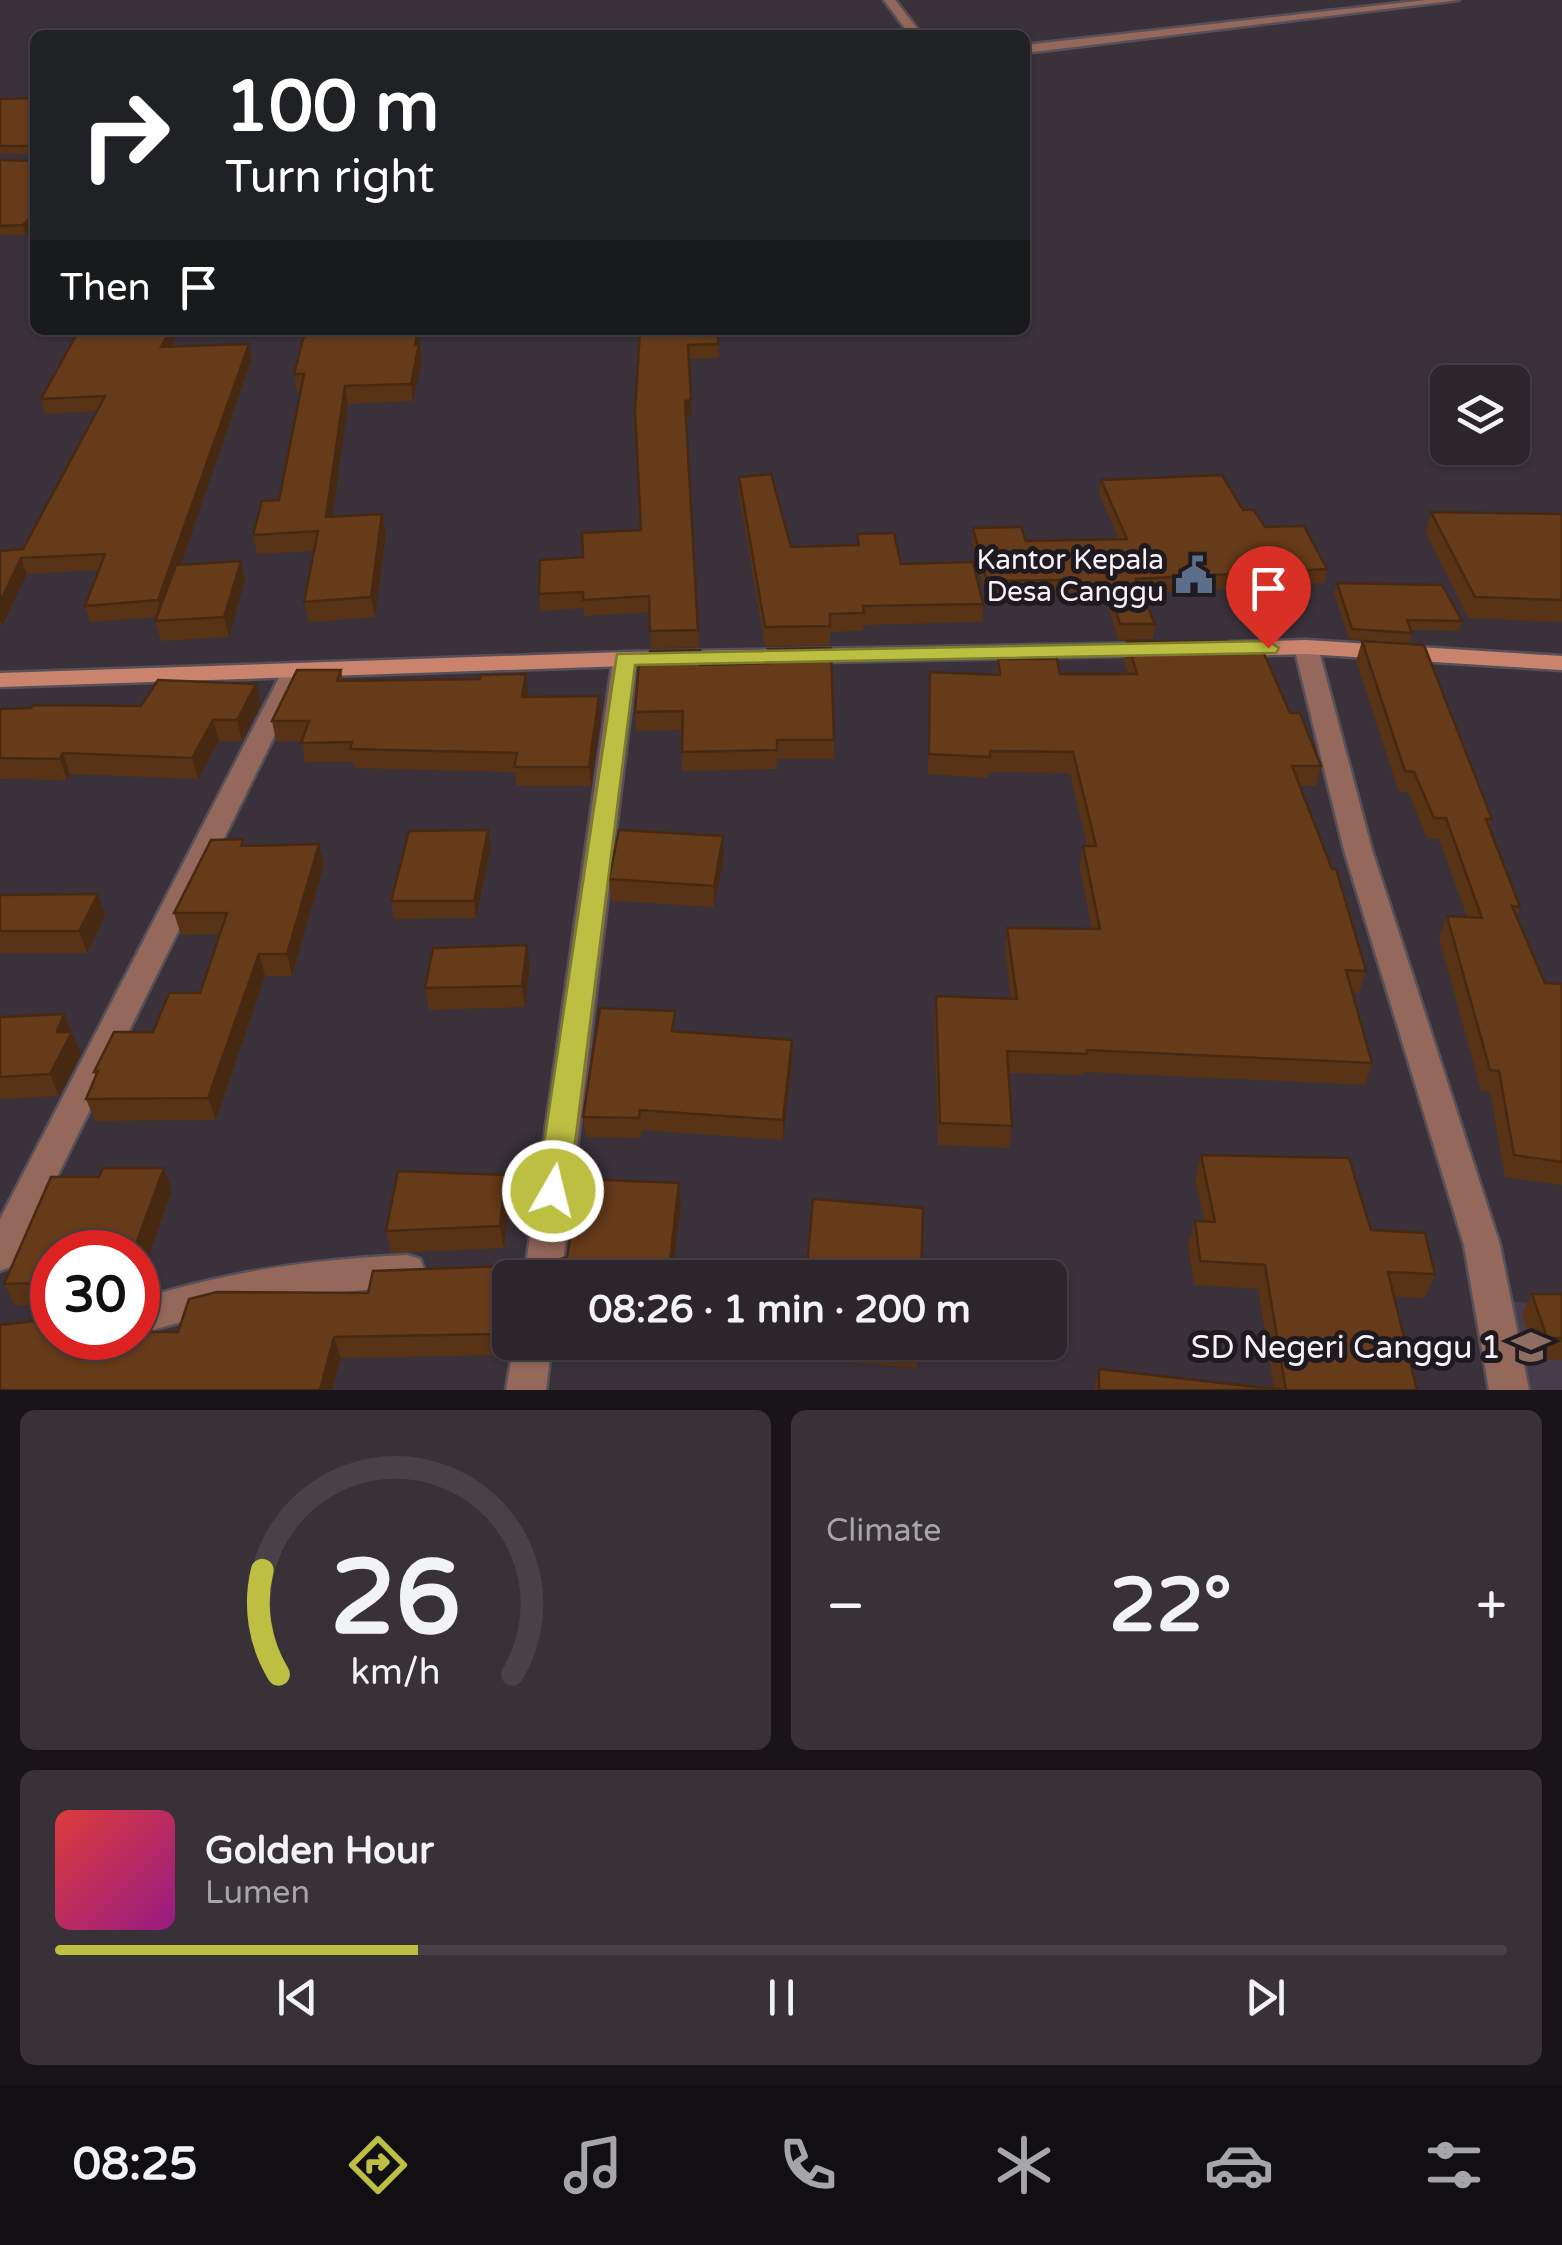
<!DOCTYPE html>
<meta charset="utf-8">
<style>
:root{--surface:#2c252c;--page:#383138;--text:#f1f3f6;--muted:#a6a5a9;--line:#484248;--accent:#bdbf43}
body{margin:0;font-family:"Varela Round",sans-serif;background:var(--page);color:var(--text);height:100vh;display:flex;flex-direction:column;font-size:38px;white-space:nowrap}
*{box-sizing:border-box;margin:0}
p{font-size:32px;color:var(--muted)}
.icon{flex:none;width:55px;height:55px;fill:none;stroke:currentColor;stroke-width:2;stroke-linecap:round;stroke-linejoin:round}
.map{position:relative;height:1390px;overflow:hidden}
.details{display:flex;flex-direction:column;gap:20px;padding:20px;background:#181418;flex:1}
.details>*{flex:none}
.top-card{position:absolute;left:30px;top:30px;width:1000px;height:305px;border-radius:15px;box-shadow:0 2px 8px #0004,0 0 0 2px var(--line);background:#202124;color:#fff;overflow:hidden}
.buttons{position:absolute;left:1430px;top:365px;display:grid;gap:20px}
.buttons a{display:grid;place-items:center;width:100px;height:100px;border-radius:15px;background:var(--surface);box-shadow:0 2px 8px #0004,0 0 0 2px var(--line);font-size:50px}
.speed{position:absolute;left:30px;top:1230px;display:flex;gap:20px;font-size:50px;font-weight:700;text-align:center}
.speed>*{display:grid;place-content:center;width:130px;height:130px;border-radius:50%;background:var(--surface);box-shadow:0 2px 8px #0004,0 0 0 2px var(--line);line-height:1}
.speed .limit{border:15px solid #d22;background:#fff;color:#111}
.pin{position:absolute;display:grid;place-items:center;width:85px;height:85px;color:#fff;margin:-102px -42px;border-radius:50% 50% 50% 0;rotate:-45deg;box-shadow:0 0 10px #0007}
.pin .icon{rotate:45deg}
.me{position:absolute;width:110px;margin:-55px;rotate:8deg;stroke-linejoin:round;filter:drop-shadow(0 0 8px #0008)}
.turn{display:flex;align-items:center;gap:35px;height:210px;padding:0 30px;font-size:45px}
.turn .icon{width:130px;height:130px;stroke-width:2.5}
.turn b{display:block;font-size:70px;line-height:85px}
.then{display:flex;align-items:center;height:95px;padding:0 30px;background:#0003;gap:20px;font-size:38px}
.big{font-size:75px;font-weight:700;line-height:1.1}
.details .card{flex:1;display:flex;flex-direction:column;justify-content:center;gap:15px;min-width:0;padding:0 35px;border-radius:15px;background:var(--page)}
.details .dial{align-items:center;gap:0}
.dial svg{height:260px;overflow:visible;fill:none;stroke:var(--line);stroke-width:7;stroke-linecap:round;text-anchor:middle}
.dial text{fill:var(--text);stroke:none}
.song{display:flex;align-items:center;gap:30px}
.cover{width:120px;height:120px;border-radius:15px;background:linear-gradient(135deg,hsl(0 70% 55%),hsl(310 70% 35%))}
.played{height:10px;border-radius:5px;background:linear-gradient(90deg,var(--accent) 25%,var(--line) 25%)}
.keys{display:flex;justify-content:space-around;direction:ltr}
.heat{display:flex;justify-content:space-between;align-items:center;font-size:55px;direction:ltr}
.details .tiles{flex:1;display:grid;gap:20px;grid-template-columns:1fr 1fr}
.card:last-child{grid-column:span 2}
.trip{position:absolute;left:492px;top:1260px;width:575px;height:100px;border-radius:15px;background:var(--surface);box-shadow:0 2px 8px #0004,0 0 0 2px var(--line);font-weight:700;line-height:100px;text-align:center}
.dock{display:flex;height:160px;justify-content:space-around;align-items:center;background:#120f12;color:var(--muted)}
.dock .icon{width:70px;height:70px}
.dock .current{color:var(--accent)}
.dock b{font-size:45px;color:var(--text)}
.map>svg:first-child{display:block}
.education{fill:#463c4b}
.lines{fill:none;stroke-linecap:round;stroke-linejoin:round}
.street-casing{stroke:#585059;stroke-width:5}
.secondary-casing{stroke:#585059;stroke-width:5}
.street{fill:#94685a;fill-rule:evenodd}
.secondary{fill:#ca846d;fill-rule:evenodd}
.wall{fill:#583316}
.shaded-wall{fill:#472912}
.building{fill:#663b1a;stroke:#472912;stroke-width:2.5}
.route{fill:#bdbf43;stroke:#7b7c2c;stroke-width:2.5}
.labels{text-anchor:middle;stroke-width:10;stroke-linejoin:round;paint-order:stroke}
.poi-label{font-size:28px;fill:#f7f1f8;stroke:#1f1a1f;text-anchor:end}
.near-poi-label{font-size:32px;fill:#f7f1f8;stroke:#1f1a1f;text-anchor:end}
</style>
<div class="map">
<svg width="1562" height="1390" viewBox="0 0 1562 1390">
<rect width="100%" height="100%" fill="#3a313b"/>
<polygon class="education" points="1489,1300 1562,1305 1562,1390 1509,1390"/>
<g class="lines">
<g class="street-casing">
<g id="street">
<polygon points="884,0 895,0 922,35 910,35"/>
<polygon points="1426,0 1459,0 1025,53 1025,45"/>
<polygon points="1306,640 1318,647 1372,850 1500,1245 1529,1390 1489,1390 1464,1245 1344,850 1294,647"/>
<polygon points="625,652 637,659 561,1278 524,1278 613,659"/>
<polygon points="295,663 307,670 13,1266 0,1271 0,1219 283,670"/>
<path d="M407,1255l13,4 5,12 -5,12 -13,4c-94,5 -180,21 -269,47v-34c88,-29 177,-41 269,-45z"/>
<polygon points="514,1342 552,1342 546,1390 506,1390"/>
</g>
</g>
<g class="secondary-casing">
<g id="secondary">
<polygon points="1306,640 1562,656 1562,670 1306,654 1230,656 1218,649 1230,642"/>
<polygon points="1160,643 1169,645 1172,650 1169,655 625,666 0,687 0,673 625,652"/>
</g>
</g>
<use href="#street" class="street"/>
<use href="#secondary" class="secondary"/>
</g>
<g class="wall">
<polygon points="35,98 35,224 26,235 0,235 0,160 33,161 35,154 0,154 0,99"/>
<polygon points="640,330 718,330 719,358 689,359 692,415 686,415 699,647 651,648 649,612 584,616 584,608 540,611 539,594 583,557 641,530"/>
<polygon points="75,331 252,358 181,564 241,561 245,580 229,637 161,641 155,621 157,617 90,622 85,606 99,570 27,574 2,626 0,626 0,551 23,549 97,411 45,414 41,399 76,336"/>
<polygon points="418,331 422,361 413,401 348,404 332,517 382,514 386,532 375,617 309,622 304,602 314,551 257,554 253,535 279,500 301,392 297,392 294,374"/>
<polygon points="739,477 791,547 857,545 857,534 901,564 983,604 982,622 863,625 863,631 830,632 830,645 765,646 739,494"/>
<polygon points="1101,480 1243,510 1265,527 1327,569 1324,583 1142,594 1155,624 1153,639 1118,640 1107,602 1062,603 1060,595 986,596 972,543 973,528 1026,541 1119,539 1099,494"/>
<polygon points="1431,512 1562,514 1562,622 1468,618 1426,533"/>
<polygon points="1337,583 1462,621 1459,631 1411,630 1412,633 1409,643 1349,639 1334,593"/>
<polygon points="1127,641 1290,713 1321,766 1316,786 1300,786 1366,971 1359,993 1352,992 1372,1063 1365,1085 1084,1072 1083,1075 1008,1073 1012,1126 1009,1148 938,1145 934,1018 936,996 1011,999 1005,949 1007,928 1092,929 1080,868 1083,846 1087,846 1070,773 989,772 988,778 928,774 930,672 996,675 998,659 1060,674 1128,674 1124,661"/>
<polygon points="1362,641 1492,819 1489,827 1520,907 1517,916 1545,983 1562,984 1562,1185 1505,1177 1490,1092 1481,1091 1439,938 1447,916 1467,917 1439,839 1427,839 1408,792 1399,792 1356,661"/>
<polygon points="768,649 834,740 834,759 777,759 777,769 682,771 682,730 636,731 635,712 700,665 768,663"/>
<polygon points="341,670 343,681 528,693 528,697 601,716 591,786 517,786 515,772 354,768 353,762 305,762 302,741 276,741 272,721"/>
<polygon points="256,684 261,704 242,741 219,741 198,779 70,774 67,780 0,779 0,709 141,706"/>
<polygon points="319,844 324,865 292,976 265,976 216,1120 95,1121 86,1099 96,1077 94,1072 153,1032 200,993 220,934 181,935 174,913 245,846"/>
<polygon points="491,847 476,918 394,919 391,901"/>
<polygon points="724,857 714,907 611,901 609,879"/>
<polygon points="98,894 105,916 87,953 0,953 0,895"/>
<polygon points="530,967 525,1007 429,1010 425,988"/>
<polygon points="64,1014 81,1054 59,1096 0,1099 0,1017"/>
<polygon points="676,1032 792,1060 783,1140 642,1130 641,1138 586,1137 583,1117"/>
<polygon points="1201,1155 1371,1230 1435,1274 1425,1298 1394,1297 1417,1390 1099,1390 1274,1389 1258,1289 1194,1285 1188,1245 1195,1221 1204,1221 1195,1179"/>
<polygon points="103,1168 164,1168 172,1190 138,1286 138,1252 52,1252 52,1338 138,1338 138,1332 178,1332 189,1299 217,1292 368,1293 373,1271 506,1266 510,1260 558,1260 567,1257 580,1179 679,1183 681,1204 672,1278 510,1278 510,1322 505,1322 500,1355 341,1358 332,1390 0,1390 0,1325 49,1320 45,1313 45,1305 15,1305 4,1284 51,1177 99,1177"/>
<polygon points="506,1175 510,1197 504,1248 391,1253 386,1231"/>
<polygon points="1532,1294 1562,1294 1562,1360 1537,1359 1522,1315"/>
<polygon points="801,1342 919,1342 917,1368 801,1358"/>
<polygon points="1099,1369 1099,1390 1094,1390"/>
</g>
<g class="shaded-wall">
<polygon points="34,213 35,224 26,235 23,225"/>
<polygon points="170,330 181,330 164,361 161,347"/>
<polygon points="418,331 422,361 413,401 411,384"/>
<polygon points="249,344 252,358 163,617 158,600"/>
<polygon points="345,386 348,404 330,536 326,517"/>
<polygon points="691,400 692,415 686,415 685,401"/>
<polygon points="382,514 386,532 375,617 371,597"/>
<polygon points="21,558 27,574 2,626 0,621 0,602"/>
<polygon points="241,561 245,580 229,637 224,617"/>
<polygon points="526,674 528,693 524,716 522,697"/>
<polygon points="256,684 261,704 242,741 237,720"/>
<polygon points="599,696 601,716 591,786 589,767"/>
<polygon points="213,720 219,741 198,779 192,758"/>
<polygon points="63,753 70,774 67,780 60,759"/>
<polygon points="488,830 491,847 476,918 474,901"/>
<polygon points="723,836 724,857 714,907 714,886"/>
<polygon points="319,844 324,865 292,976 287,954"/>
<polygon points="98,894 105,916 87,953 79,931"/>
<polygon points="527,945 530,967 525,1007 522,986"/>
<polygon points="259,954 265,976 216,1120 208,1098"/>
<polygon points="64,1014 81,1054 59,1096 50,1074 57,1032"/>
<polygon points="792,1040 792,1060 783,1140 783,1120"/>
<polygon points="164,1168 172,1190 138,1286 138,1252 133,1252"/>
<polygon points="506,1175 510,1197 504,1248 500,1226"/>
<polygon points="679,1183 681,1204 672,1278 668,1278"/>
<polygon points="501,1301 505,1322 500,1355 496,1334"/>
<polygon points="334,1337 341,1358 332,1390 320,1390"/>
</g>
<g class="building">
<polygon points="35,98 35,148 33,146 0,146 0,99"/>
<polygon points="35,154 35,213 23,225 0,226 0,160 33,161"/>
<polygon points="75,330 170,330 161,347 249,344 158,600 85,606 105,554 21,558 0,602 0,551 23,549 105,396 41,399 79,330"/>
<polygon points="640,330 718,330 718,344 688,345 691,400 685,401 698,630 650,631 649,596 583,600 583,592 539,594 540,560 583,557 582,533 641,530 635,412"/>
<polygon points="418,331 415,345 419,344 411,384 345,386 326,517 382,514 371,597 304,602 318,531 253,535 262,501 279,500 304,374 294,374 303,339 306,335"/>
<polygon points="771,474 791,547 859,545 857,534 894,533 901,564 973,562 983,604 863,606 864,613 830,614 830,626 765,627 739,477"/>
<polygon points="1222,475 1243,510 1254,510 1265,527 1304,526 1327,569 1136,579 1155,624 1120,624 1109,587 1064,588 1062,580 987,581 973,528 1021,527 1026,541 1127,539 1101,480"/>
<polygon points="1431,512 1562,514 1562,600 1475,597"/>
<polygon points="241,561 224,617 155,621 176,565"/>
<polygon points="1337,583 1442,585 1462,621 1407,620 1412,633 1352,629"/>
<polygon points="1127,641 1259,642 1290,713 1300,713 1321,766 1292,766 1332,869 1336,869 1366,971 1346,970 1372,1063 1087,1050 1087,1054 1007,1051 1012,1126 940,1123 936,996 1017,999 1007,928 1100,929 1083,846 1096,846 1073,752 990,751 990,757 929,754 930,672 1000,675 998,659 1057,659 1060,674 1137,674"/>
<polygon points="1362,641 1424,645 1492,819 1486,819 1520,907 1512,906 1545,983 1562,984 1562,1162 1514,1155 1499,1071 1490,1070 1447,916 1482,918 1446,818 1434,818 1414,772 1405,771"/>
<polygon points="831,648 834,740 777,740 777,750 682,752 683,711 635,712 639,661 650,661 650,651 700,650 700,665 771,663 768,649"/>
<polygon points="297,670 341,670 337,681 480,679 481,675 526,674 522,697 599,696 589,767 514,767 517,753 350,749 352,742 301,743 309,721 272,721"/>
<polygon points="158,680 256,684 237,720 213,720 192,758 63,753 60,759 0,758 0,709 31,708 33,705 141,706"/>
<polygon points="488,830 474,901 391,901 409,831"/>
<polygon points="619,830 723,836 714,886 609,879"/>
<polygon points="243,839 241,846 319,844 287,954 259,954 208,1098 86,1099 98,1071 94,1072 114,1032 153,1032 169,993 200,993 227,913 174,913 211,840"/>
<polygon points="98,894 79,931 0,931 0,895"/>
<polygon points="527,945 522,986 425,988 433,948"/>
<polygon points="600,1008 675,1011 672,1031 792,1040 783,1120 640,1110 639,1118 583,1117"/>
<polygon points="64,1014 57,1032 72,1032 50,1074 0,1077 0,1017"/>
<polygon points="1201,1155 1349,1158 1371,1230 1425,1233 1435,1274 1388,1272 1417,1390 1286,1390 1265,1265 1200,1261 1195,1221 1215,1222"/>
<polygon points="103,1168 164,1168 133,1252 52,1252 52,1314 45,1313 44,1283 4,1284 51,1177 99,1177"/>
<polygon points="398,1171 506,1175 500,1226 386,1231"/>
<polygon points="580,1179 679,1183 668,1278 510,1278 510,1301 501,1301 496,1334 334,1337 320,1390 0,1390 0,1325 52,1319 52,1338 138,1338 138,1332 178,1332 189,1299 217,1292 368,1293 373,1271 506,1266 510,1260 558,1260 567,1257"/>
<polygon points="813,1199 923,1208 921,1278 806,1278"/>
<polygon points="1532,1294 1562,1294 1562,1338 1547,1338"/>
<polygon points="873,1342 919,1342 919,1346"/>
<polygon points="1099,1369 1282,1390 1099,1390"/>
</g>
<polygon class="route" points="1268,641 1279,648 1276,653 635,665 569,1191 565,1201 553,1205 542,1201 537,1191 617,654"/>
<defs>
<g id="civic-bare" transform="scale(3)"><path d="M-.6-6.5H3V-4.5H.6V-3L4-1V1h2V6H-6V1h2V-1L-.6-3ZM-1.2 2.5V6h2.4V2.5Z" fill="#5c6f8a" stroke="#1f1a1f" stroke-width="2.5" paint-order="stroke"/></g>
<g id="school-bare" transform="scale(3)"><path d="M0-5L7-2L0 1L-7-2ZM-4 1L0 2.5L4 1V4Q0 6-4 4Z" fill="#8d6e63" stroke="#1f1a1f" stroke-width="2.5" paint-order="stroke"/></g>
</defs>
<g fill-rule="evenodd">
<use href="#civic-bare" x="1194" y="575"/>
<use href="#school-bare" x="1531" y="1347"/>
</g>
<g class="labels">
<g class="poi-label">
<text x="1164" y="569">Kantor Kepala<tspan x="1164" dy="32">Desa Canggu</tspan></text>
</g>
<g class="near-poi-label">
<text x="1501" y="1358">SD Negeri Canggu 1</text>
</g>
</g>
</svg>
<div class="buttons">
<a><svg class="icon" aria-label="layers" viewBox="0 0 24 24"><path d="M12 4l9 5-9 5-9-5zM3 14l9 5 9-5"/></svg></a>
</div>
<div class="speed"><div class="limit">30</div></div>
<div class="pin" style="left:1268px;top:648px;background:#d93025"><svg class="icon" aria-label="arrive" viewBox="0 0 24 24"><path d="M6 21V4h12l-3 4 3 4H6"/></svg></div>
<svg class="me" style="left:553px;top:1191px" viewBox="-20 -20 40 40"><circle r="17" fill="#bdbf43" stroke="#fff" stroke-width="3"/><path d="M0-11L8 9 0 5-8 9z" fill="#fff"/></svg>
<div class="trip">08:26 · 1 min · 200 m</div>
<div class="top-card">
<div class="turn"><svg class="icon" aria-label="right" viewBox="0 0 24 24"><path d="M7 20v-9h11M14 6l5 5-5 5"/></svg><div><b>100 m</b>Turn right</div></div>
<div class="then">Then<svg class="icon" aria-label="arrive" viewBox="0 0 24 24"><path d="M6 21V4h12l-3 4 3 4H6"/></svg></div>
</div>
</div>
<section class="details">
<div class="tiles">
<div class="card dial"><svg viewBox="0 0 100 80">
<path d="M14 69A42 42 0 1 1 86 69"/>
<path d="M14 69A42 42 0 0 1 9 37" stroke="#bdbf43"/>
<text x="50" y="56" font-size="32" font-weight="700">26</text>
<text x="50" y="72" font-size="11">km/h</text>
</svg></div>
<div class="card"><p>Climate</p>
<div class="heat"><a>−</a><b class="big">22°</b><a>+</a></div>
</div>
<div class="card">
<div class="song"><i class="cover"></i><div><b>Golden Hour</b><p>Lumen</p></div></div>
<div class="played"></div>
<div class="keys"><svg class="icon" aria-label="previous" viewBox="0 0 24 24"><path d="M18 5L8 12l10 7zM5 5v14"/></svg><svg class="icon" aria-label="pause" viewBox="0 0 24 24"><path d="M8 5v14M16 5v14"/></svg><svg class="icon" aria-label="next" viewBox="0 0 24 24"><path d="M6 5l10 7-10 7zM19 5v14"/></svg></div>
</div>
</div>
</section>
<nav class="dock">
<b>08:25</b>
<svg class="icon current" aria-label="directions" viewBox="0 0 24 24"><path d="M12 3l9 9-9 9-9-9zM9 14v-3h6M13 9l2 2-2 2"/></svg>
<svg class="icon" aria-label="music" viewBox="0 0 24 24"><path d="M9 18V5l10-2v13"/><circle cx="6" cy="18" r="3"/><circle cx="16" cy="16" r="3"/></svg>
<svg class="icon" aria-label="phone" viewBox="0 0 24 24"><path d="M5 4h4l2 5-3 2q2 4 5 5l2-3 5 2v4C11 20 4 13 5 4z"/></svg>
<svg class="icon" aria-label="climate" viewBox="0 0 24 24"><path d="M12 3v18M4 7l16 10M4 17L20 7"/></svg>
<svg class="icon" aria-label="car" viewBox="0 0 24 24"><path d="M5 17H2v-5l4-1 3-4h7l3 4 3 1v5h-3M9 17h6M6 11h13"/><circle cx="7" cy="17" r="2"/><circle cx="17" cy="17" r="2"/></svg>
<svg class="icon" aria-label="filters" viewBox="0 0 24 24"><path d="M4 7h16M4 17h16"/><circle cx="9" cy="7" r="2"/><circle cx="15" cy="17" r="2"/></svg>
</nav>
